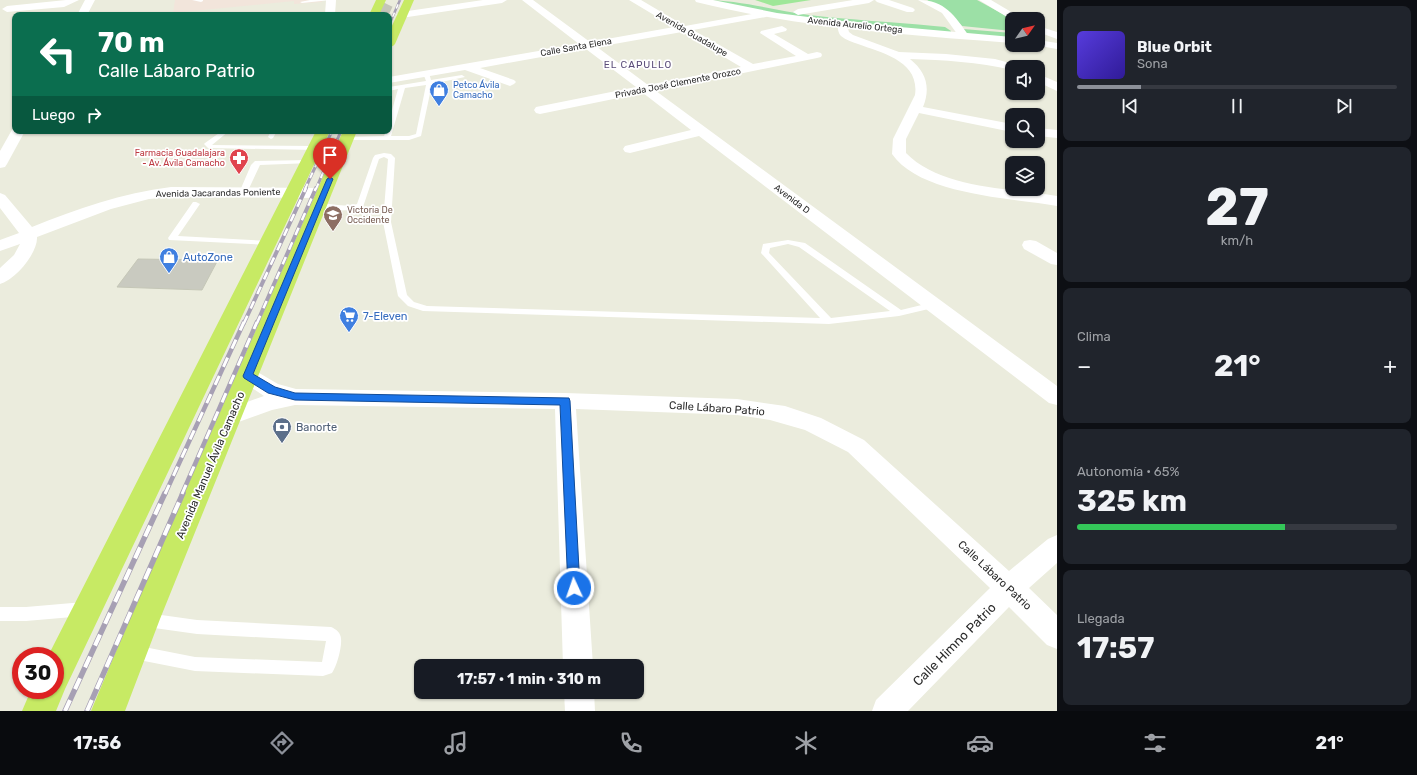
<!DOCTYPE html>
<html lang="es">
<meta charset="utf-8">
<style>
:root{--surface:#171b24;--page:#20242c;--text:#f1f3f6;--muted:#9ea1a6;--line:#363941;--accent:#8c9099}
body{margin:0;font-family:Rubik,sans-serif;background:var(--page);color:var(--text);height:100vh;display:flex;flex-direction:column;font-size:15px;white-space:nowrap}
*{box-sizing:border-box;margin:0}
p{font-size:13px;color:var(--muted)}
.icon{flex:none;width:22px;height:22px;fill:none;stroke:currentColor;stroke-width:2;stroke-linecap:round;stroke-linejoin:round}
.map{position:relative;flex:1;overflow:hidden}
.sheet{display:flex;flex-direction:column;gap:6px;padding:6px;background:#0d0f14;width:360px}
.sheet>*{flex:none}
.top-card{position:absolute;left:12px;top:12px;width:380px;height:122px;border-radius:8px;box-shadow:0 1px 3px #0004;background:#0b6e4f;color:#fff;overflow:hidden}
.needle{width:26px;rotate:56deg}
.controls{position:absolute;left:1005px;top:12px;display:grid;gap:8px}
.controls a{display:grid;place-items:center;width:40px;height:40px;border-radius:8px;background:var(--surface);box-shadow:0 1px 3px #0004;font-size:20px}
.speed{position:absolute;left:12px;top:647px;display:flex;gap:8px;font-size:20px;font-weight:700;text-align:center}
.speed>*{display:grid;place-content:center;width:52px;height:52px;border-radius:50%;background:var(--surface);box-shadow:0 1px 3px #0004;line-height:1}
.speed .limit{border:6px solid #d22;background:#fff;color:#111}
.pin{position:absolute;display:grid;place-items:center;width:34px;height:34px;color:#fff;margin:-41px -17px;border-radius:50% 50% 50% 0;rotate:-45deg;box-shadow:0 0 4px #0007}
.pin .icon{rotate:45deg}
.me{position:absolute;width:44px;margin:-22px;rotate:357deg;stroke-linejoin:round;filter:drop-shadow(0 0 3px #0008)}
.turn{display:flex;align-items:center;gap:14px;height:84px;padding:0 20px;font-size:18px}
.turn .icon{width:52px;height:52px;stroke-width:2.5}
.turn b{display:block;font-size:28px;line-height:34px}
.then{display:flex;align-items:center;height:38px;padding:0 20px;background:#0003;gap:8px;font-size:15px}
.big{font-size:30px;font-weight:700;line-height:1.1}
.sheet .widget{flex:1;display:flex;flex-direction:column;justify-content:center;gap:6px;min-width:0;padding:0 14px;border-radius:8px;background:var(--page)}
.sheet .dial{align-items:center;gap:0}
.dial b{font-size:52px;line-height:1}
.song{display:flex;align-items:center;gap:12px}
.cover{width:48px;height:48px;border-radius:6px;background:linear-gradient(135deg,hsl(250 70% 55%),hsl(250 70% 35%))}
.played{height:4px;border-radius:2px;background:linear-gradient(90deg,var(--accent) 20%,var(--line) 20%)}
.keys{display:flex;justify-content:space-around;direction:ltr}
.heat{display:flex;justify-content:space-between;align-items:center;font-size:22px;direction:ltr}
.charge{height:6px;border-radius:3px;background:linear-gradient(90deg,#34c759 65%,var(--line) 0)}
.trip{position:absolute;left:414px;top:659px;width:230px;height:40px;border-radius:8px;background:var(--surface);box-shadow:0 1px 3px #0004;font-weight:700;line-height:40px;text-align:center}
.tab-bar{display:flex;height:64px;justify-content:space-around;align-items:center;background:#090b0e;color:var(--muted)}
.tab-bar .icon{width:28px;height:28px}
.tab-bar .current{color:var(--accent)}
.tab-bar b{font-size:18px;color:var(--text)}
main{display:flex;flex:1;min-height:0}
.map>svg:first-child{display:block}
.medical{fill:#f2e5db}
.green{fill:#9ce0a6}
.pitch{fill:#9fe798}
.building{fill:#c9cac0;stroke:#c5c7b7}
.lines{fill:none;stroke-linecap:round;stroke-linejoin:round}
.primary-tunnel{stroke:#c4c5b9;stroke-width:12;stroke-dasharray:12 5.5;stroke-linecap:butt}
.service{fill:#fff;fill-rule:evenodd}
.minor{fill:#fff;fill-rule:evenodd}
.secondary{fill:#fff;fill-rule:evenodd}
.primary{fill:#c7ea64;fill-rule:evenodd}
.rail-far4-casing{stroke:#a7a0b4;stroke-width:2.5}
.rail-far3-casing{stroke:#a7a0b4;stroke-width:3}
.rail-far2-casing{stroke:#a7a0b4;stroke-width:4}
.rail-far1-casing{stroke:#a7a0b4;stroke-width:4.5}
.rail-casing{stroke:#a7a0b4;stroke-width:5.5}
.rail-far4{stroke:#fff;stroke-width:1.5;stroke-dasharray:4.5;stroke-linecap:butt}
.rail-far3{stroke:#fff;stroke-width:2;stroke-dasharray:6;stroke-linecap:butt}
.rail-far2{stroke:#fff;stroke-width:2.5;stroke-dasharray:8;stroke-linecap:butt}
.rail-far1{stroke:#fff;stroke-width:3;stroke-dasharray:10;stroke-linecap:butt}
.rail{stroke:#fff;stroke-width:4;stroke-dasharray:12;stroke-linecap:butt}
.route{fill:#1a73e8;stroke:#114b97}
.labels{text-anchor:middle;stroke-width:3.5;stroke-linejoin:round;paint-order:stroke}
.far-street-label{font-size:9px;fill:#2a2a2a;stroke:#fff}
.far-shop-label{font-size:9px;fill:#366cbe;stroke:#fff;text-anchor:start}
.far-health-label{font-size:9px;fill:#be3a42;stroke:#fff;text-anchor:end}
.far-education-label{font-size:9px;fill:#785e54;stroke:#fff;text-anchor:start}
.far-neighbourhood-label{font-size:10px;letter-spacing:1px;fill:#5b4d79;stroke:#fff}
.shop-label{font-size:11px;fill:#366cbe;stroke:#fff;text-anchor:start}
.street-label{font-size:11px;fill:#2a2a2a;stroke:#fff}
.service-label{font-size:11px;fill:#4e5e75;stroke:#fff;text-anchor:start}
.near-street-label{font-size:13px;fill:#2a2a2a;stroke:#fff}
</style>
<main>
<div class="map">
<svg width="1057" height="711" viewBox="0 0 1057 711">
<rect width="100%" height="100%" fill="#ebecdd"/>
<polygon class="medical" points="175,0 322,0 322,2 294,4 294,1 173,13"/>
<g class="green">
<path d="M703,0c36,0 71,10 106,15 41,5 84,7 125,11l11,1 6,4 -1,2 -154,-14z"/>
<polygon points="927,0 977,0 1012,19 1012,31 962,26 946,10"/>
<polygon points="963,29 1012,33 1012,40 966,36"/>
</g>
<polygon class="pitch" points="755,0 811,0 773,6"/>
<polygon class="building" points="221,254 202,290 117,287 138,259 203,260"/>
<g class="lines">
<polyline class="primary-tunnel" points="382,15 389,0"/>
<g class="service">
<polygon points="192,0 203,0 203,1 201,2"/>
<polygon points="310,0 331,0 302,3 300,2"/>
<path d="M426,71l3,2 2,7 31,-5 3,2 -33,7 -11,52 -12,4h-64v-2l2,-1 37,-1 2,-5h3v-10l9,-32 -9,2v-4l37,-6 -3,-8zM426,85l-10,49 -7,2h-18l14,-48z"/>
<polygon points="222,131 229,131 212,145 315,146 318,148 315,150 208,148 204,144 205,143"/>
<polygon points="271,131 277,131 273,138 271,139 268,137"/>
<path d="M384,153l7,1 4,4 -4,64 16,73 7,7 13,4 393,12 -59,-65 2,-9 25,-4 17,3 96,67 33,-8 5,3 -2,2 -38,9 -70,8 -406,-13 -15,-5 -10,-10 -15,-74 5,-63 -4,-2 -5,2 -16,48c-11,4 -39,6 -48,-2 7,-5 30,4 42,-1l16,-46 2,-3zM788,244l11,3 91,64 -59,7 -62,-65 1,-5z"/>
<polygon points="309,160 313,162 311,163 260,165 246,195 240,195 239,193 251,165 255,161"/>
<polygon points="193,202 196,202 200,204 178,236 269,241 273,243 269,245 169,240 168,238"/>
<polygon points="84,602 89,604 91,609 89,614 84,616 26,621 0,621 0,607 26,607"/>
<path d="M147,613l50,7 134,7c5,2 10,6 10,12 1,8 -4,27 -9,34l-9,3 -128,-5 -61,-12 -5,-2 -2,-5 2,-5 5,-2 61,12 127,5 4,-21 -129,-7 -50,-7 -5,-2 -2,-5 2,-5z"/>
</g>
<g class="minor">
<polygon points="66,0 79,0 64,7 7,12 2,9 7,6"/>
<polygon points="85,0 95,0 87,15 77,15"/>
<polygon points="326,0 336,0 335,15 325,15"/>
<polygon points="483,0 507,0 502,3 401,18 396,15 401,12"/>
<path d="M522,0h11l57,42 84,-15 -45,-27h12l44,26 78,-14 5,3 -2,2 -73,13 60,34 43,-8 -36,-23 1,-2 21,-5 5,3 -1,2 -12,3 34,20 9,-2 4,1 1,2 -1,2 -4,1 -161,33 401,295v19l-8,-2 -350,-267 -69,17 -5,-1 -2,-3 2,-3 66,-16 -48,-37 -103,21 -4,-1 -2,-3 2,-3 100,-20 -50,-38 -106,19 34,12 2,2 -2,2 -4,2 -45,-16 -76,13v-6l190,-33zM682,32l59,35 -93,18 -51,-38z"/>
<polygon points="853,0 874,0 869,3 798,15 793,12 798,9"/>
<polygon points="875,0 889,0 913,8 915,10 913,12 907,12 877,2"/>
<path d="M918,0c27,0 37,16 51,36l-1,2h-8l-18,-25z"/>
<polygon points="979,0 991,0 1023,19 1012,20"/>
<path d="M842,21l4,1 3,10 4,3 46,17 47,2 49,5 22,6 2,2h-7v3c-34,-8 -68,-10 -102,-11 16,13 21,28 13,48l89,17v8l-93,-19 -13,26v14c35,36 104,35 151,43v10c-46,-8 -137,-11 -165,-52l1,-15 22,-44c5,-34 -33,-42 -57,-51 -6,-2 -12,-4 -17,-8 -3,-3 -3,-8 -4,-12z"/>
<polygon points="1038,26 1057,32 1057,39 1038,32"/>
<polygon points="1038,74 1057,82 1057,91 1038,82"/>
<polygon points="13,128 15,128 15,131 25,131 7,164 5,167 0,168 0,151"/>
<polygon points="1038,128 1057,130 1057,138 1038,136"/>
<path d="M171,187l153,1 5,2 3,3 -3,3 -5,2 -153,-1 -22,2 -38,10 -74,28c1,16 -22,43 -37,47v-16l14,-13 6,-11 -20,7v-11l19,-7 -19,-25v-15l5,2 27,32c45,-18 90,-34 139,-40z"/>
<polygon points="1030,240 1036,241 1057,253 1057,265 1051,264 1024,249 1022,245 1024,241"/>
<polygon points="247,368 254,370 278,384 296,389 565,393 737,399 785,406 821,418 864,440 1009,571 1048,539 1057,535 1057,563 1029,588 1057,615 1057,649 1047,645 1009,607 908,711 872,711 876,700 990,588 848,452 805,430 770,420 737,415 576,409 593,666 563,666 555,409 295,405 272,410 230,425 222,423 219,417 222,411 264,396 240,380 237,375 240,370"/>
<polygon points="564,692 594,692 595,711 565,711"/>
</g>
<g class="secondary">
<path d="M695,0h18l64,13 78,10 157,14v6c-106,-8 -212,-15 -316,-41z"/>
<polygon points="1038,40 1057,43 1057,49 1034,45 1038,45"/>
</g>
<g class="primary">
<polygon points="376,0 386,0 379,15 369,15"/>
<polygon points="404,0 414,0 395,44 393,46 389,47 389,32"/>
<polygon points="316,131 330,131 65,689 56,711 22,711 31,690 55,690 55,656 48,656"/>
<polygon points="343,131 357,131 160,619 125,711 91,711 134,608"/>
</g>
<g class="rail-far4-casing">
<polyline id="rail-far4" points="389,25 400,0"/>
</g>
<g class="rail-far3-casing">
<g id="rail-far3">
<polyline points="305,189 332,131"/>
<polyline points="316,189 341,131"/>
</g>
</g>
<g class="rail-far2-casing">
<g id="rail-far2">
<polyline points="244,323 306,188"/>
<polyline points="257,323 316,188"/>
</g>
</g>
<g class="rail-far1-casing">
<g id="rail-far1">
<polyline points="165,494 244,322"/>
<polyline points="182,494 257,322"/>
</g>
</g>
<g class="rail-casing">
<g id="rail">
<polyline points="65,711 165,493"/>
<polyline points="87,711 183,493"/>
</g>
</g>
<use href="#rail-far4" class="rail-far4"/>
<use href="#rail-far3" class="rail-far3"/>
<use href="#rail-far2" class="rail-far2"/>
<use href="#rail-far1" class="rail-far1"/>
<use href="#rail" class="rail"/>
</g>
<polygon class="route" points="330,177 333,179 253,374 275,387 295,393 569,398 570,401 580,588 578,592 574,594 570,592 568,588 560,405 295,400 268,393 244,378 243,376 327,179"/>
<defs>
<g id="shop-pin" transform="scale(1)"><path d="M0 17L-7.5 6A9.5 9.5 0 1 1 7.5 6Z" fill="#3f7fe0" stroke="#fff"/><path d="M-5-2.5h2.3a2.7 3.5 0 0 1 5.4 0H5L5.5 6h-11ZM-1.5-2.5h3a1.5 2.3 0 0 0-3 0Z" fill="#fff"/></g>
<g id="pharmacy-pin" transform="scale(1)"><path d="M0 17L-7.5 6A9.5 9.5 0 1 1 7.5 6Z" fill="#e0444e" stroke="#fff"/><path d="M-2-6h4v4h4v4h-4v4h-4v-4h-4v-4h4Z" fill="#fff"/></g>
<g id="university-pin" transform="scale(1)"><path d="M0 17L-7.5 6A9.5 9.5 0 1 1 7.5 6Z" fill="#8d6e63" stroke="#fff"/><path d="M0-5L7-2L0 1L-7-2ZM-4 1L0 2.5L4 1V4Q0 6-4 4Z" fill="#fff"/></g>
<g id="supermarket-pin" transform="scale(1)"><path d="M0 17L-7.5 6A9.5 9.5 0 1 1 7.5 6Z" fill="#3f7fe0" stroke="#fff"/><path d="M-6-5.5h2.5l.6 2H6L4.5 2H-2.5L-4.4-4H-6ZM-1.5 3.2a1.3 1.3 0 1 0 .1 0ZM3 3.2a1.3 1.3 0 1 0 .1 0Z" fill="#fff"/></g>
<g id="bank-pin" transform="scale(1)"><path d="M0 17L-7.5 6A9.5 9.5 0 1 1 7.5 6Z" fill="#5c6f8a" stroke="#fff"/><path d="M-6-4H6V4H-6ZM0-2.3a2.3 2.3 0 1 0 0 4.6a2.3 2.3 0 1 0 0-4.6Z" fill="#fff"/></g>
</defs>
<g fill-rule="evenodd">
<use href="#shop-pin" x="439" y="90"/>
<use href="#pharmacy-pin" x="239" y="158"/>
<use href="#university-pin" x="333" y="215"/>
<use href="#shop-pin" x="169" y="257"/>
<use href="#supermarket-pin" x="349" y="316"/>
<use href="#bank-pin" x="282" y="427"/>
</g>
<g class="labels">
<g class="far-street-label">
<text transform="translate(855 25) rotate(6)" y="3">Avenida Aurelio Ortega</text>
<text transform="translate(692 34) rotate(30)" y="3">Avenida Guadalupe</text>
<text transform="translate(576 47) rotate(-10)" y="3">Calle Santa Elena</text>
<text transform="translate(678 83) rotate(-11)" y="3">Privada José Clemente Orozco</text>
<text transform="translate(218 193) rotate(-1)" y="3">Avenida Jacarandas Poniente</text>
<text transform="translate(792 199) rotate(37)" y="3">Avenida D</text>
</g>
<g class="far-shop-label">
<text x="453" y="88">Petco Ávila<tspan x="453" dy="10">Camacho</tspan></text>
</g>
<g class="far-health-label">
<text x="225" y="156">Farmacia Guadalajara<tspan x="225" dy="10">- Av. Ávila Camacho</tspan></text>
</g>
<g class="far-education-label">
<text x="347" y="213">Victoria De<tspan x="347" dy="10">Occidente</tspan></text>
</g>
<g class="far-neighbourhood-label">
<text x="638" y="68">EL CAPULLO</text>
</g>
<g class="shop-label">
<text x="183" y="261">AutoZone</text>
<text x="363" y="320">7-Eleven</text>
</g>
<g class="street-label">
<text transform="translate(717 408) rotate(4)" y="4">Calle Lábaro Patrio</text>
<text transform="translate(210 465) rotate(-67)" y="4">Avenida Manuel Ávila Camacho</text>
<text transform="translate(995 575) rotate(43)" y="4">Calle Lábaro Patrio</text>
</g>
<g class="service-label">
<text x="296" y="431">Banorte</text>
</g>
<g class="near-street-label">
<text transform="translate(954 644) rotate(-45)" y="5">Calle Himno Patrio</text>
</g>
</g>
</svg>
<div class="controls">
<a><svg class="needle" viewBox="-14 -14 28 28"><path d="M0-13l5 13h-10z" fill="#e53935"/><path d="M0 13l5-13h-10z" fill="#9ea1a6"/></svg></a>
<a><svg class="icon" aria-label="sound" viewBox="0 0 24 24"><path d="M4 9h4l5-4v14l-5-4H4zM17 9q2 3 0 6"/></svg></a>
<a><svg class="icon" aria-label="search" viewBox="0 0 24 24"><circle cx="10" cy="10" r="6"/><path d="M15 15l6 6"/></svg></a>
<a><svg class="icon" aria-label="layers" viewBox="0 0 24 24"><path d="M12 4l9 5-9 5-9-5zM3 14l9 5 9-5"/></svg></a>
</div>
<div class="speed"><div class="limit">30</div></div>
<div class="pin" style="left:330px;top:179px;background:#d93025"><svg class="icon" aria-label="arrive" viewBox="0 0 24 24"><path d="M6 21V4h12l-3 4 3 4H6"/></svg></div>
<svg class="me" style="left:574px;top:588px" viewBox="-20 -20 40 40"><circle r="17" fill="#1a73e8" stroke="#fff" stroke-width="3"/><path d="M0-11L8 9 0 5-8 9z" fill="#fff"/></svg>
<div class="trip">17:57 · 1 min · 310 m</div>
<div class="top-card">
<div class="turn"><svg class="icon" aria-label="left" viewBox="0 0 24 24"><path d="M17 20v-9H6M10 6l-5 5 5 5"/></svg><div><b>70 m</b>Calle Lábaro Patrio</div></div>
<div class="then">Luego<svg class="icon" aria-label="right" viewBox="0 0 24 24"><path d="M7 20v-9h11M14 6l5 5-5 5"/></svg></div>
</div>
</div>
<section class="sheet">
<div class="widget">
<div class="song"><i class="cover"></i><div><b>Blue Orbit</b><p>Sona</p></div></div>
<div class="played"></div>
<div class="keys"><svg class="icon" aria-label="previous" viewBox="0 0 24 24"><path d="M18 5L8 12l10 7zM5 5v14"/></svg><svg class="icon" aria-label="pause" viewBox="0 0 24 24"><path d="M8 5v14M16 5v14"/></svg><svg class="icon" aria-label="next" viewBox="0 0 24 24"><path d="M6 5l10 7-10 7zM19 5v14"/></svg></div>
</div>
<div class="widget dial"><b>27</b><p>km/h</p></div>
<div class="widget"><p>Clima</p>
<div class="heat"><a>−</a><b class="big">21°</b><a>+</a></div>
</div>
<div class="widget"><p>Autonomía · 65%</p><b class="big">325 km</b><div class="charge"></div></div>
<div class="widget"><p>Llegada</p><b class="big">17:57</b></div>
</section>
</main>
<nav class="tab-bar">
<b>17:56</b>
<svg class="icon current" aria-label="directions" viewBox="0 0 24 24"><path d="M12 3l9 9-9 9-9-9zM9 14v-3h6M13 9l2 2-2 2"/></svg>
<svg class="icon" aria-label="music" viewBox="0 0 24 24"><path d="M9 18V5l10-2v13"/><circle cx="6" cy="18" r="3"/><circle cx="16" cy="16" r="3"/></svg>
<svg class="icon" aria-label="phone" viewBox="0 0 24 24"><path d="M5 4h4l2 5-3 2q2 4 5 5l2-3 5 2v4C11 20 4 13 5 4z"/></svg>
<svg class="icon" aria-label="climate" viewBox="0 0 24 24"><path d="M12 3v18M4 7l16 10M4 17L20 7"/></svg>
<svg class="icon" aria-label="car" viewBox="0 0 24 24"><path d="M5 17H2v-5l4-1 3-4h7l3 4 3 1v5h-3M9 17h6M6 11h13"/><circle cx="7" cy="17" r="2"/><circle cx="17" cy="17" r="2"/></svg>
<svg class="icon" aria-label="filters" viewBox="0 0 24 24"><path d="M4 7h16M4 17h16"/><circle cx="9" cy="7" r="2"/><circle cx="15" cy="17" r="2"/></svg>
<b>21°</b>
</nav>
